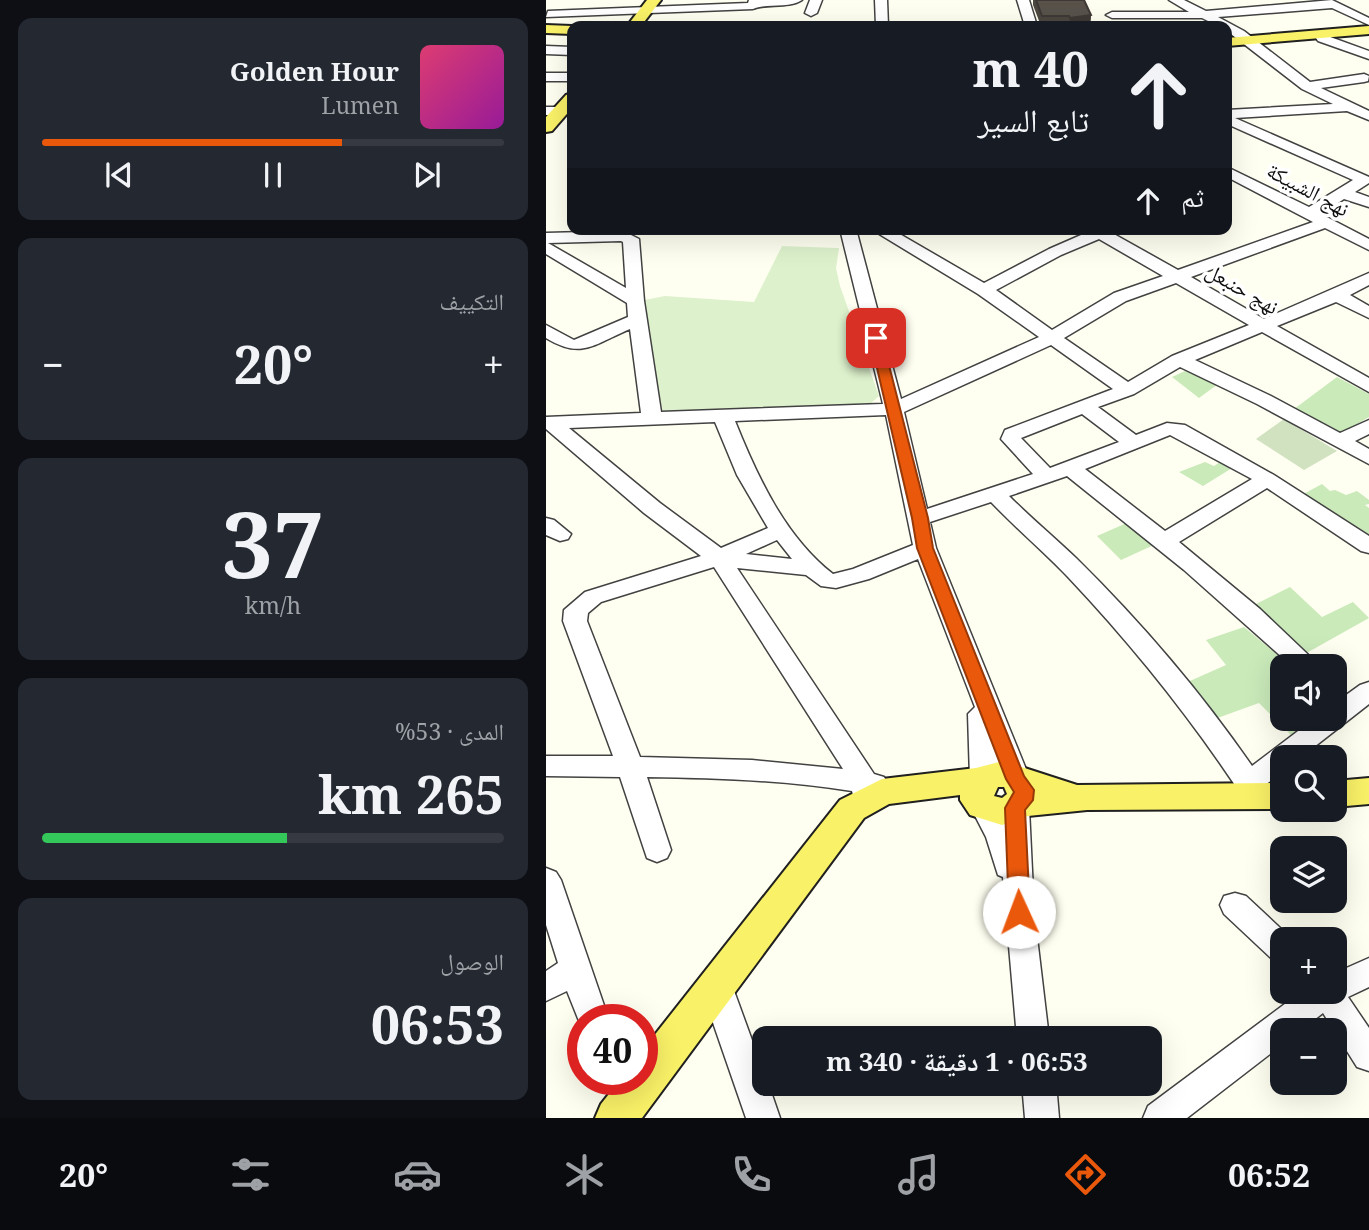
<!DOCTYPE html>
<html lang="ar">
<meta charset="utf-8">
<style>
:root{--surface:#171b24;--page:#242831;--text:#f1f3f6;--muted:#9ea1a6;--line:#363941;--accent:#ea580c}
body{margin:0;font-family:"Noto Serif","Noto Naskh Arabic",serif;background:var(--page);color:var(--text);direction:rtl;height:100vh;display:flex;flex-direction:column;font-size:26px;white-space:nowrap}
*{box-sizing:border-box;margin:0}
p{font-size:23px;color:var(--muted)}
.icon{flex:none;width:38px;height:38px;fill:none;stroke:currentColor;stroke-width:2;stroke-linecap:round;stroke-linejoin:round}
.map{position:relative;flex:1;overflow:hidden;direction:ltr}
.drawer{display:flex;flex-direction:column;gap:18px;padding:18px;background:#0d0f14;width:546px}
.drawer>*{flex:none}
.guide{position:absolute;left:21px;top:21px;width:665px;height:214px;border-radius:14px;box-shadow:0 7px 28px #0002;direction:rtl;background:#171b24;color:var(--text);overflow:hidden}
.buttons{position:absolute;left:724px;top:654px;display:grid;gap:14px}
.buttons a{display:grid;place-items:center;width:77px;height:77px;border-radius:14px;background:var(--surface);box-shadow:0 7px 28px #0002;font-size:35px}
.speed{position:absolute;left:21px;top:1004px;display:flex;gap:14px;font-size:35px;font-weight:700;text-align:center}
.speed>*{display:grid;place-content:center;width:91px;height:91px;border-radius:50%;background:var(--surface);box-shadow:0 7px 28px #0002;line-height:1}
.speed .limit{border:10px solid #d22;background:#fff;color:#111}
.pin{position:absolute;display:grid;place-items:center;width:60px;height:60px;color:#fff;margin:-30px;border-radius:14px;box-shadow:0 4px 10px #0006}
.me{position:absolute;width:77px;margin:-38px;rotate:358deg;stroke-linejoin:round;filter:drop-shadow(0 0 5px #0008)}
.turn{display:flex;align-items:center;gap:24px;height:147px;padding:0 28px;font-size:32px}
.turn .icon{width:91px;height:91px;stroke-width:2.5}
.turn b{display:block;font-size:49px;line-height:60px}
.then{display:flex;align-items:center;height:66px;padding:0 28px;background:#0003;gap:14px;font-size:26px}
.big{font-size:52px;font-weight:700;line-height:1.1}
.drawer .widget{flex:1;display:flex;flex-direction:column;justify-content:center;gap:10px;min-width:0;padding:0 24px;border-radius:14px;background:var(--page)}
.drawer .dial{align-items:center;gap:0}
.dial b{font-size:91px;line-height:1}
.song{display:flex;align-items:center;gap:21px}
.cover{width:84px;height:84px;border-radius:10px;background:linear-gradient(135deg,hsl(340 70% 55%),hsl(300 70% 35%))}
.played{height:7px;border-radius:4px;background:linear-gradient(90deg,var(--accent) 65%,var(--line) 65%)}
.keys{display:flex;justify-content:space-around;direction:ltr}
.heat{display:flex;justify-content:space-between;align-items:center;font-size:38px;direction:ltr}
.charge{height:10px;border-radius:5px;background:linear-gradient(90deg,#34c759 53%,var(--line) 0)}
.trip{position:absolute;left:206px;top:1026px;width:410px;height:70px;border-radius:14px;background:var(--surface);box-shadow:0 7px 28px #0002;font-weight:700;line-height:70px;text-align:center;direction:rtl}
.tabs{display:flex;height:112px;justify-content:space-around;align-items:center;background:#090b0e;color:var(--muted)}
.tabs .icon{width:49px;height:49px}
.tabs .current{color:var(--accent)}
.tabs b{font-size:32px;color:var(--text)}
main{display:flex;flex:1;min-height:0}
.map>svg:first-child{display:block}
.green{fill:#caeaba}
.cemetery{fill:#d1e2c1}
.pitch{fill:#ddf1cc}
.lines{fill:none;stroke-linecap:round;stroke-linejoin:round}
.minor-casing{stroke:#424242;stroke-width:3}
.major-casing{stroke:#202020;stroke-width:4}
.minor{fill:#fff;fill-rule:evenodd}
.major{fill:#f9f167;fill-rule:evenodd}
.wall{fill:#4c4740}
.shaded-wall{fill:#3e3934}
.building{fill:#58524b;stroke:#3e3934;stroke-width:2}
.route{fill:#ea580c;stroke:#983908;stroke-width:2}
.labels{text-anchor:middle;stroke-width:7;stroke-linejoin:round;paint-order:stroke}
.far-street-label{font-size:21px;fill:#0f0f0f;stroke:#fff}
</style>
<main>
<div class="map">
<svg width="823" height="1118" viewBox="0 0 823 1118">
<rect width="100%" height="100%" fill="#fffff1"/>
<g class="green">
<polygon points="639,371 672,384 653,398 626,377"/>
<polygon points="791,377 823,394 823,417 789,437 744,412"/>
<polygon points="677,460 691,465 657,486 633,472 659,462 668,466"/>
<polygon points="776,484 784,491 789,490 800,495 811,491 823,500 823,504 819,505 823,508 823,539 752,497"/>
<polygon points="583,522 610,544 575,560 551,536"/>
<polygon points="744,587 776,617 807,602 823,618 757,655 704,607"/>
<polygon points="698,627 746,667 737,667 737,719 771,719 746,736 713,703 666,720 637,684 680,665 660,640"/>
</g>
<polygon class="cemetery" points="738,419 791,451 758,470 710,439"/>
<polygon class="pitch" points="236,246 293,248 290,268 294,286 333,396 324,404 117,413 93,301 119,296 208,302"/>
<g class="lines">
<g class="minor-casing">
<g id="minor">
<path d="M203,0h53c-13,9 -36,3 -49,9l-207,8 2,-6 200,-8z"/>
<polygon points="264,0 276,0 271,13 265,16 259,13"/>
<polygon points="329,0 341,0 342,26 330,26"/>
<polygon points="471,0 483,0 491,26 479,26"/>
<path d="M623,0h15l22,11 126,-11 37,18v7l-37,-17 -114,9 26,14 66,51 54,-8 5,2 -1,5 -4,1 -43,6 48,23v9l-22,-9 -112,7 134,59v6l-14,9 14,5v10l-25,-8 -23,15 48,25v11l-44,-22 -134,49 73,42 105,-46v12l-19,10 19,11v12l-33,-16 -59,24 92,52v14l-107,-60 -67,28 76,36 69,37 29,-13v14l-14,7 14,8v15l-112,-60 -77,-37 -46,27 -36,13 38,28 31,-12 18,2 89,50 95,61v17l-8,-2 -94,-63 -88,54 81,67 61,58h-28l-109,-97 -117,-94 -58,20c22,22 45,41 67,62 64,63 125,134 176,208l62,-47h21v-16l25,-18 9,-3v22l-69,54h-17v14l-18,13 7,12 -4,8 -10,3 -10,-3c-53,-82 -113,-157 -180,-228 -25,-26 -52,-49 -77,-75l-61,20 6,26 94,231 -4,7 -10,3 -10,-3 -8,-18v10l-4,7 -10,3 -10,-3 -4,-7 -2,-64 7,-7 -57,-148 -49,20 -33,9 -15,-2 -15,-11 -69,-7 137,206 10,3 4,7 -8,9 -4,14 -10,3 -10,-3 -4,-16c-68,-11 -136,-13 -205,-14l24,73 -4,8 -10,4 -10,-4 -27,-81 -74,-1v-20h67l-50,-135 1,-11 21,-18 116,-36 -57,-43 -98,-84v-12l95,-4 -11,-84c-36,15 -48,31 -84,9v-13l28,15 54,-23 -1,-14 -81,-49v-21l77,-2 16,8 5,62 17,111 222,-8 -43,-175h16l45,170 138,-62 -61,-43 -107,-65h20l93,54 65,-34 39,-17 -2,-3h30l-4,4 66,37 135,-48 -86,-45v-10l82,40 44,-27 -126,-56v-14l106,-6 -31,-15 -75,-58v-5h-9l-16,-8h-90l-6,-3 6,-3h77zM553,239l64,37 -49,17 -62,37 -56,-40 65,-35zM77,242l3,46 -78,-45 73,-2zM630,283l73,42 -77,31 -44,26 -64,-44 62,-37zM505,345l62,44 -108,41 -4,9 32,35 -106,35 -23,-97zM536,414l37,28 -69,26 -29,-30zM340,415l27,130 -60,24 -20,5c-48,-37 -76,-98 -98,-153zM169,422l22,53 31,53 -47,20 -61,-45 -91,-75zM624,435l82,44 -87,52 -80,-62zM231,540l15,19 -46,-5zM168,567l129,202 -91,-9 -112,-3 -53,-136 1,-8 13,-11z"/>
<polygon points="776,34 823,51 823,59 772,41 770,38"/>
<polygon points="0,46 26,47 26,55 0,54"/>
<rect x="0" y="73" width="26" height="8"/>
<polygon points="0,107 14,107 21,111 14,115 0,115"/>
<polygon points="0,518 8,520 25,534 22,539 14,541 0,535"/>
<polygon points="439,797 449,800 455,812 459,800 469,797 479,800 483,808 488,912 503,1038 471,1038 457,877 452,875 440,837 425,808 429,800"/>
<polygon points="0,868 10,872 15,880 63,1020 37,1020 37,1031 21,991 0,1001 0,971 12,963 0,925"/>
<polygon points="689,893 700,896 747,940 737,940 737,963 726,959 678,914 674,905 678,896"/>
<polygon points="823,958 823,987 802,997 823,1028 823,1071 811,1067 777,1013 754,1031 737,1031 737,1044 641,1118 597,1118 602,1106 755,992 789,992 789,973"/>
<polygon points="171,974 182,978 187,988 219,1076 219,1083 222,1083 234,1118 200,1118 155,988 160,978"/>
<polygon points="476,1083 510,1083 513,1118 479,1118"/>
</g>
</g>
<g class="major-casing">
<g id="major">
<polygon points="101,0 115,0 95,26 81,26"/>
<polygon points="0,25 26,26 28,26 26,34 0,33"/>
<polygon points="823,26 823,34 681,46 681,38"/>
<polygon points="26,93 26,108 6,131 0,132 0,117 20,95"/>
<path d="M457,761l74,24 206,-2v26l-196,1 -59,6 -26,9 -32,-10 -10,-15v-5l-71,9 -25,14 -222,300h-47l6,-14 19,-24h22v-29l198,-251 42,-21 94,-11zM452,787h6l3,7 -5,4 -8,-2z"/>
<polygon points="823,778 823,804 789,807 789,781"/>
</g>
</g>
<use href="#minor" class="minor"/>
<use href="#major" class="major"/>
</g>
<polygon class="wall" points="487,0 538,0 545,15 544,26 495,26 487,5"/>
<polygon class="shaded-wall" points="545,15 544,26 523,26 524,18"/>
<polygon class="building" points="490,0 538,0 545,15 524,18 523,16 496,16"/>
<polygon class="route" points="330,335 336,338 382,518 387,548 478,776 488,790 487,800 479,810 484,912 481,918 473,920 466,918 463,912 459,808 468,792 460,779 371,548 366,518 324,338"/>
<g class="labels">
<g class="far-street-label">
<text transform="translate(762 190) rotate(28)" y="7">نهج الشبيكة</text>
<text transform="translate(696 289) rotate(30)" y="7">نهج حنبعل</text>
</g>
</g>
</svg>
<div class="buttons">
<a><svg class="icon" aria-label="sound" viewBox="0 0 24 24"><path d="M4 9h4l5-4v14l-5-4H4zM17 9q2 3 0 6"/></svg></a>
<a><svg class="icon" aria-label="search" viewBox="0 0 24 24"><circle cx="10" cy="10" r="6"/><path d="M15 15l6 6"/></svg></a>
<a><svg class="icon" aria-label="layers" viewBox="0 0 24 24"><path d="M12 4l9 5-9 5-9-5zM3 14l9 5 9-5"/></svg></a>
<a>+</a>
<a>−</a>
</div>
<div class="speed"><div class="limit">40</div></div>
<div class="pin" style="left:330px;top:338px;background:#d93025"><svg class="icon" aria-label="arrive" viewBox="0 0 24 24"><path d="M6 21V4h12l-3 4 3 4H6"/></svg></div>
<svg class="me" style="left:473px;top:912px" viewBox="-20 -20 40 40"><circle r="19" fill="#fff"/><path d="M0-13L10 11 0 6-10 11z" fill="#ea580c"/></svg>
<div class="trip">06:53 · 1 دقيقة · 340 m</div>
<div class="guide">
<div class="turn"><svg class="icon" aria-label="ahead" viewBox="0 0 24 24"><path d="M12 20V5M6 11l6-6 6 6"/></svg><div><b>40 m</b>تابع السير</div></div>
<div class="then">ثم<svg class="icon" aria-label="ahead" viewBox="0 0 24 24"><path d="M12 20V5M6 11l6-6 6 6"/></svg></div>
</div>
</div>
<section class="drawer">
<div class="widget">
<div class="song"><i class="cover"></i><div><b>Golden Hour</b><p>Lumen</p></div></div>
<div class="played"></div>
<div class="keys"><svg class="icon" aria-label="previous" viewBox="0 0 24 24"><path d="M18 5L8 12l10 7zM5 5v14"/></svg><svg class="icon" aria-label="pause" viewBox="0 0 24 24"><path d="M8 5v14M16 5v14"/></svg><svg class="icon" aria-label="next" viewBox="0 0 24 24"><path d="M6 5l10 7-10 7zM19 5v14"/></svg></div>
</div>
<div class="widget"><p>التكييف</p>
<div class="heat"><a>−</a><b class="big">20°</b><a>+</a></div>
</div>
<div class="widget dial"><b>37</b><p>km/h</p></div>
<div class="widget"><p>المدى · 53%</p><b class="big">265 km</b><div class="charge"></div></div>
<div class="widget"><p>الوصول</p><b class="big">06:53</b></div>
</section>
</main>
<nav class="tabs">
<b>06:52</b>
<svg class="icon current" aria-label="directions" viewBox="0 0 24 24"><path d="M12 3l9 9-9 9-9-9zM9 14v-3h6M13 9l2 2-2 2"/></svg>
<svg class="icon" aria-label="music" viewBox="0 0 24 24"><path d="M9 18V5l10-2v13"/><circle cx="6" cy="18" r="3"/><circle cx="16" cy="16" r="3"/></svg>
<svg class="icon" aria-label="phone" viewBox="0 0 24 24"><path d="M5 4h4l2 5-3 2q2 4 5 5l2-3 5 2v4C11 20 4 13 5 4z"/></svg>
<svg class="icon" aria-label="climate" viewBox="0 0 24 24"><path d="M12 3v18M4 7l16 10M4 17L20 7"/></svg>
<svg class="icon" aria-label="car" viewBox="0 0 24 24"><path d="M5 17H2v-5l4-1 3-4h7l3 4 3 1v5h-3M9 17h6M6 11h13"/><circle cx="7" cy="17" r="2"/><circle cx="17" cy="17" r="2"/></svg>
<svg class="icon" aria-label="filters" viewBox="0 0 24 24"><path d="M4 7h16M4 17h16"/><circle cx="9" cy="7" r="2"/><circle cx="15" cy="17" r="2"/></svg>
<b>20°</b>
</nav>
